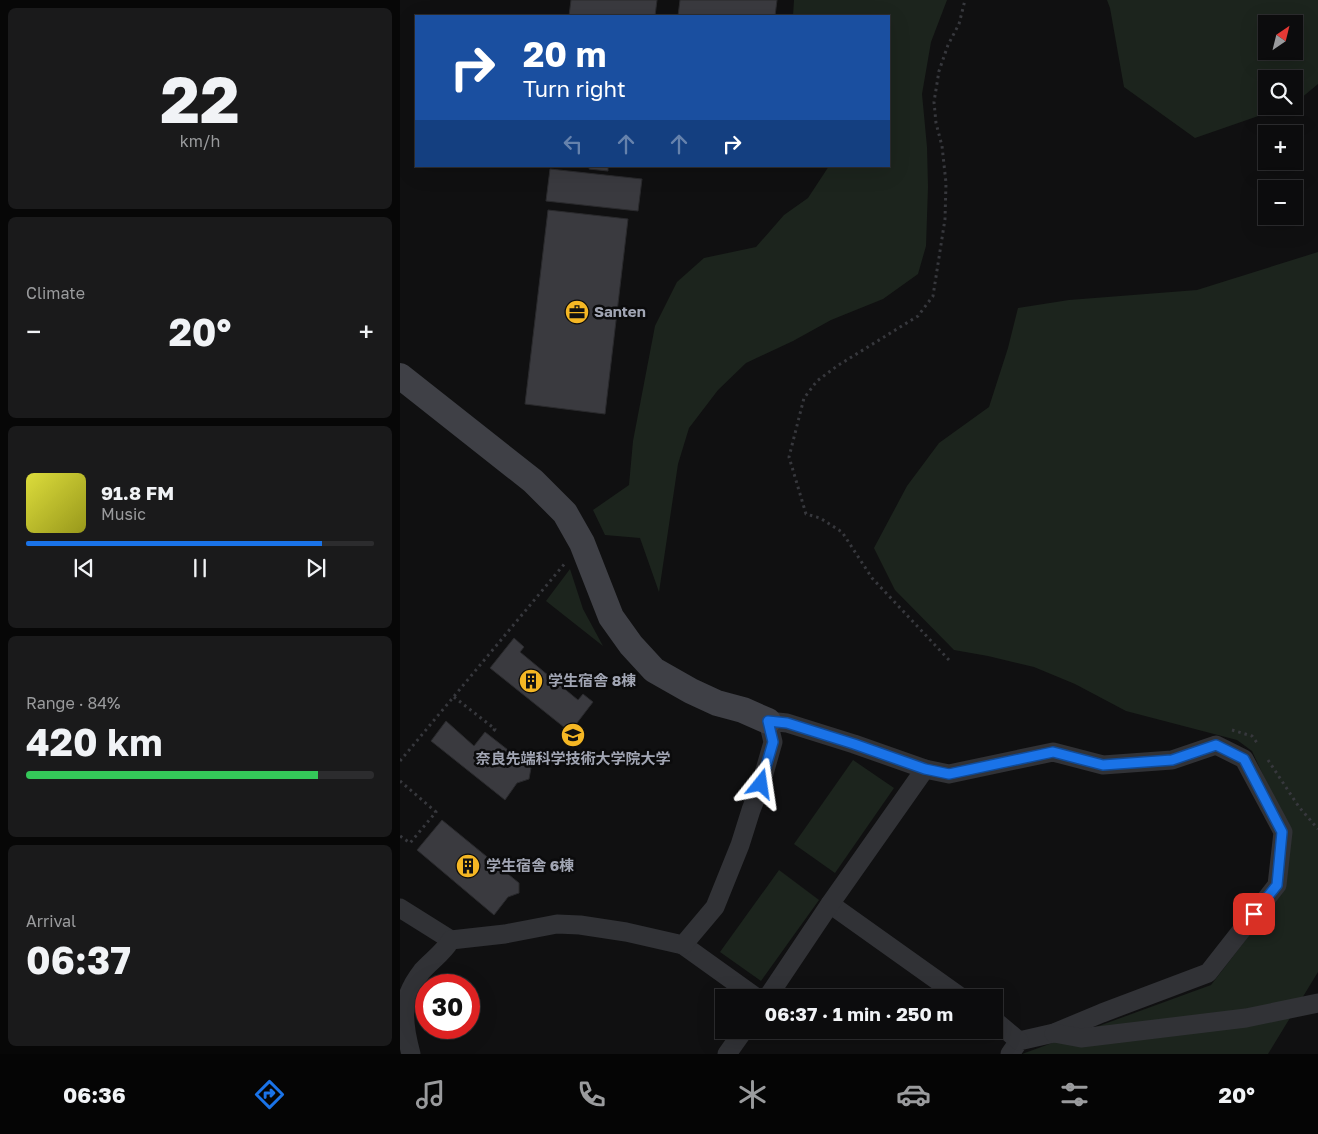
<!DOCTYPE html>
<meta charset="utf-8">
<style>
:root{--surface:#0c0c0d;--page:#1a1a1b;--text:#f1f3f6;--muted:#9a9b9d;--line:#2c2c2e;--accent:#1a73e8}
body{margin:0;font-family:"Golos Text","Noto Sans JP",sans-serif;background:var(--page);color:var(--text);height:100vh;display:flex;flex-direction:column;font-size:19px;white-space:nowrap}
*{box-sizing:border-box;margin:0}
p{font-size:16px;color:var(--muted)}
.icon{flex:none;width:28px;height:28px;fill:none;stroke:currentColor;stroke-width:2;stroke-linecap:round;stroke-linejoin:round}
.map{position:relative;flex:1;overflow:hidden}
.details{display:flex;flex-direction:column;gap:8px;padding:8px;background:#070707;width:400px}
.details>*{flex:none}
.hud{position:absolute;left:15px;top:15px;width:475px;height:152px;border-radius:0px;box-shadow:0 5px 20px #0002,0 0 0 1px var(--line);background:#1a4fa0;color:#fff;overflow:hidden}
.needle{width:32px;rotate:35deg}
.buttons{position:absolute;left:858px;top:15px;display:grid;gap:10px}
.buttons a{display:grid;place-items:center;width:45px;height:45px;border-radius:0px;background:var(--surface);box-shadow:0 5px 20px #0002,0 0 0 1px var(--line);font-size:25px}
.speed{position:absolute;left:15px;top:974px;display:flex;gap:10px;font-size:25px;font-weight:700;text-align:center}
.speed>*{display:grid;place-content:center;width:65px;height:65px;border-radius:50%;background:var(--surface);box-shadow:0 5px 20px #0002,0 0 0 1px var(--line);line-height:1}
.speed .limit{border:8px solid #d22;background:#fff;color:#111}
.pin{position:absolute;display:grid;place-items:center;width:42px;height:42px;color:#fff;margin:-21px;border-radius:10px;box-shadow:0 2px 8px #0006}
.me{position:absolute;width:55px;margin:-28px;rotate:15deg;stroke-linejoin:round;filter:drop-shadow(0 0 4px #0008)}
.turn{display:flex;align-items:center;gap:18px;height:105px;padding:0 25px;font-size:22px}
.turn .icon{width:65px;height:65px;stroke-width:2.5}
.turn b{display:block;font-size:35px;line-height:42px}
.lanes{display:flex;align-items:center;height:48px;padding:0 25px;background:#0003;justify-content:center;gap:25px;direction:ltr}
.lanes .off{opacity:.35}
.big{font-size:38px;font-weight:700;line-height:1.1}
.details .tile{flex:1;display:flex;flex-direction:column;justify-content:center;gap:8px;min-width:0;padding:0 18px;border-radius:8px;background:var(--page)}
.details .dial{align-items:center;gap:0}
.dial b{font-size:65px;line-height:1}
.song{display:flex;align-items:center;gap:15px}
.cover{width:60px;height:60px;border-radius:8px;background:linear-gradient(135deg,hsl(60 70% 55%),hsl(60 70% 35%))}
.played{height:5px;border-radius:2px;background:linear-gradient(90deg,var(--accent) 85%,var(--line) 85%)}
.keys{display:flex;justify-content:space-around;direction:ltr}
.heat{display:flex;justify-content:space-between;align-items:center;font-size:28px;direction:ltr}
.charge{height:8px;border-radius:4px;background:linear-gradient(90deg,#34c759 84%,var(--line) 0)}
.trip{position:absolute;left:315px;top:989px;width:288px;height:50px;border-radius:0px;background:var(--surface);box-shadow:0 5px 20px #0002,0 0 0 1px var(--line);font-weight:700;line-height:50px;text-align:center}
.menu{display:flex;height:80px;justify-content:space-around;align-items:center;background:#050505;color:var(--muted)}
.menu .icon{width:35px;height:35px}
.menu .current{color:var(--accent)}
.menu b{font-size:22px;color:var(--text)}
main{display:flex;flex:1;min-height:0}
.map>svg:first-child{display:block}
.green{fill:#1c241d;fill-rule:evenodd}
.building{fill:#3a3a3f;stroke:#2a2a2d}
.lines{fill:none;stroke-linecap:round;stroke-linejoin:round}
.path{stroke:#37383d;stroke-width:3;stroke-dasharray:2.5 4;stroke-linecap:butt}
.street{stroke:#313236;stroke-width:19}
.secondary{stroke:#3f4046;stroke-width:26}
.route-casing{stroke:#114b97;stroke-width:12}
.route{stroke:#1a73e8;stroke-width:9}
.labels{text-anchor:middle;stroke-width:5;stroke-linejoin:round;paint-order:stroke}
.poi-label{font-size:15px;font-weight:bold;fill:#a1a5b3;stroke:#0b0b0c;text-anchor:start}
</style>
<main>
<section class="details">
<div class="tile dial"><b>22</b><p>km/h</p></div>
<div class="tile"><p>Climate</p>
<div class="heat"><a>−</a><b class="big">20°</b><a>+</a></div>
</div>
<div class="tile">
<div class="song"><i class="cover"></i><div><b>91.8 FM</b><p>Music</p></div></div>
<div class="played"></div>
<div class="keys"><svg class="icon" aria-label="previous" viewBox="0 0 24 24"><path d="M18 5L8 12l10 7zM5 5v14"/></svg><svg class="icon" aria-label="pause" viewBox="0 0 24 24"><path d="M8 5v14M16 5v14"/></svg><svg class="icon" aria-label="next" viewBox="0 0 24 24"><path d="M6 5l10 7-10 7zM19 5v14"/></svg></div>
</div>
<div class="tile"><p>Range · 84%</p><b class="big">420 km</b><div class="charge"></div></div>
<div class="tile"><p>Arrival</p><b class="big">06:37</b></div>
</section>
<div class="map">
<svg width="918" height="1054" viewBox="0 0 918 1054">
<rect width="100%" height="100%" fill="#101011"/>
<g class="green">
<polygon points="394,0 547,0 531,42 522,94 527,147 528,187 526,246 518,274 483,299 431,320 393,341 346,363 318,390 289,428 278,464 259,592 240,538 205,535 193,510 229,485 233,441 255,326 277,282 304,258 356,247 384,215 408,198 429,166 489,166 489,16 393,16"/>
<path d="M707,0h211v84l-24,20v-25h-28v27h21l-92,32 -71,-51 -14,-79zM866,24h28v27h-28z"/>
<polygon points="918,252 918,972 868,1054 622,1054 811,985 885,889 891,836 852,751 837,740 726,711 675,684 634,667 588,656 554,650 495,590 474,548 507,486 539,443 589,407 608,348 618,308 669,300 797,290"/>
<polygon points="170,569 183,609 203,646 146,601"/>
<polygon points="453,760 494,788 435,873 394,844"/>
<polygon points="379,870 419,900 361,981 320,952"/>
</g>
<g class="building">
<polygon points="171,0 257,0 255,16 169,16"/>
<polygon points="280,0 377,0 375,16 278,16"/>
<polygon points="190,166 208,166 208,171 189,169"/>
<polygon points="150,169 242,179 238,211 146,201"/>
<polygon points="148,210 228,219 205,414 125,404"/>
<polygon points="114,638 124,647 120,652 178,700 183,694 193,702 170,732 90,668"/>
<polygon points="46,721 74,746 85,732 131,768 129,779 117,783 105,800 31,741"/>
<polygon points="42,820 119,883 119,893 108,897 94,915 17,850"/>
</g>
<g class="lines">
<g class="path">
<polyline points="549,660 472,578 442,532 420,518 406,514 389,457 404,398 417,381 437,366 518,316 533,296 545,219 546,183 542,146 536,123 534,102 539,71 548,45 559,24 565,0"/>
<polyline points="54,697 95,729 91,734"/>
<polyline points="832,730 852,736 858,744"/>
<polyline points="868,760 899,807 918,829"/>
<polyline points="0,761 166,562"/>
<polyline points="0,781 36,812 10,843 0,836"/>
</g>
<g class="street">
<polyline points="525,769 549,774 653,752 703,765 772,760 816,745 844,759 883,832 877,885 808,973 702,1013 654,1033 619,1041 610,1054"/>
<polyline points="430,904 562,998"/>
<polyline points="0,908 51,940"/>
<polyline points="283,945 357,998"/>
<polyline points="594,1020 619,1041"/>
<polyline points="654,1033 681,1038 846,1018 918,1003"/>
<path d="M11,1054c-9,-34 -11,-55 11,-83 10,-11 21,-18 29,-31l54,-6 52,-10 23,1 46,7 57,13 32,-38 25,-62 11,-35 10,-26 12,-42 -5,-21 19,2 67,21 71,25 -95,135 -63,94"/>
<polyline points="327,1054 344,1030"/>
</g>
<polyline class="secondary" points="0,376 133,481 165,513 182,543 211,617 231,645 254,670 291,691 317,703 343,710 368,721"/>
</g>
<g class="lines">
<g class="route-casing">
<polyline id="route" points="361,784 373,742 368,721 387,723 454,744 525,769 549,774 653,752 703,765 772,760 816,745 844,759 882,832 877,885 854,914"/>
</g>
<use href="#route" class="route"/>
</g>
<defs>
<g id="office-disc" transform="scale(1.25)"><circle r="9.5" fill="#f5b724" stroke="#0b0b0c"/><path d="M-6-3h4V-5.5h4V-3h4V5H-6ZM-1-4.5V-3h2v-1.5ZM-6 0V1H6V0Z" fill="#111"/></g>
<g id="building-disc" transform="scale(1.25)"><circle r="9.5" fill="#f5b724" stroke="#0b0b0c"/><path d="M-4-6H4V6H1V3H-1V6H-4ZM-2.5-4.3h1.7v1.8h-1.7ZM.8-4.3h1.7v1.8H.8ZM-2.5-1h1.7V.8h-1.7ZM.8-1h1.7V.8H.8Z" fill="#111"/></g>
<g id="university-disc" transform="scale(1.25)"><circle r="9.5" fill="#f5b724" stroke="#0b0b0c"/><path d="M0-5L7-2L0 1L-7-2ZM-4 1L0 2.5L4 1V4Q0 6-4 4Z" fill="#111"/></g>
</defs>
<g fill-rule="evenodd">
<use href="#office-disc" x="177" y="312"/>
<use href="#building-disc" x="131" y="681"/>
<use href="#university-disc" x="173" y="735"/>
<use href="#building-disc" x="68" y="866"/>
</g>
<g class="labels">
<g class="poi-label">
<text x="194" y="317">Santen</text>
<text x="148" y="686">学生宿舎 8棟</text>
<text x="173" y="764" text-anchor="middle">奈良先端科学技術大学院大学</text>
<text x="86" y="871">学生宿舎 6棟</text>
</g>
</g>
</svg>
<div class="buttons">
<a><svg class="needle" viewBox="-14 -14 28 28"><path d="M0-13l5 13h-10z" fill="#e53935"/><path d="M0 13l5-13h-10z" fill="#9a9b9d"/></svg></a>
<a><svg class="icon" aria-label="search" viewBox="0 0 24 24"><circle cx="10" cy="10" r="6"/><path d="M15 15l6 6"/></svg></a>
<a>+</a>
<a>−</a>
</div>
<div class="speed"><div class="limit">30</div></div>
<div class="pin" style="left:854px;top:914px;background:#d93025"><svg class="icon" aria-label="arrive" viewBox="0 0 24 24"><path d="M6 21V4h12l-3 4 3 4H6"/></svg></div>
<svg class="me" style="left:361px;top:784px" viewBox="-20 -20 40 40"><path d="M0-17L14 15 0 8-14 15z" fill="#1a73e8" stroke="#fff" stroke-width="4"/></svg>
<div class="trip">06:37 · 1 min · 250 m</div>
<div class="hud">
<div class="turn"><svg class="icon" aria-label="right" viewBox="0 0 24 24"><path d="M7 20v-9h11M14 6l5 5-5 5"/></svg><div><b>20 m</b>Turn right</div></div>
<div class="lanes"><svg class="icon off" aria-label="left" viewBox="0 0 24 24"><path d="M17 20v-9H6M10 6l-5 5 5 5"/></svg><svg class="icon off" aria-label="ahead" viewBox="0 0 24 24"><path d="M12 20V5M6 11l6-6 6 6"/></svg><svg class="icon off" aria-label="ahead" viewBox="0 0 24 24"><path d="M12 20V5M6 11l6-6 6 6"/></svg><svg class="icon" aria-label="right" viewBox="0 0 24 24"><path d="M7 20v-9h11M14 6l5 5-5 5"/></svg></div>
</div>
</div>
</main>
<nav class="menu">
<b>06:36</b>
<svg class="icon current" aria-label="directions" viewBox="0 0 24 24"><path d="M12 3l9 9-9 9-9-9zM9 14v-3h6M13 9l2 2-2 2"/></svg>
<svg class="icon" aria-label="music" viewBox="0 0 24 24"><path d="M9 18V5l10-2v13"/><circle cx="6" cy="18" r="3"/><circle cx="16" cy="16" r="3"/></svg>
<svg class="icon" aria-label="phone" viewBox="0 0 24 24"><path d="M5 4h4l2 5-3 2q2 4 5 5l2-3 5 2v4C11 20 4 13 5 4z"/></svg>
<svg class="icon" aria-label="climate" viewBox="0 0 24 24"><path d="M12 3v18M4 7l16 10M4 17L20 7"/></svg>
<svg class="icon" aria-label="car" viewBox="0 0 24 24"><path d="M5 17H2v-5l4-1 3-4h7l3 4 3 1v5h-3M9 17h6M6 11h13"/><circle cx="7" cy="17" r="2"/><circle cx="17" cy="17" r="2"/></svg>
<svg class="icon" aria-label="filters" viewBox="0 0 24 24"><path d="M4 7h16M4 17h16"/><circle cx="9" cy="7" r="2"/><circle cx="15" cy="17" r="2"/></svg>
<b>20°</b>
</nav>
